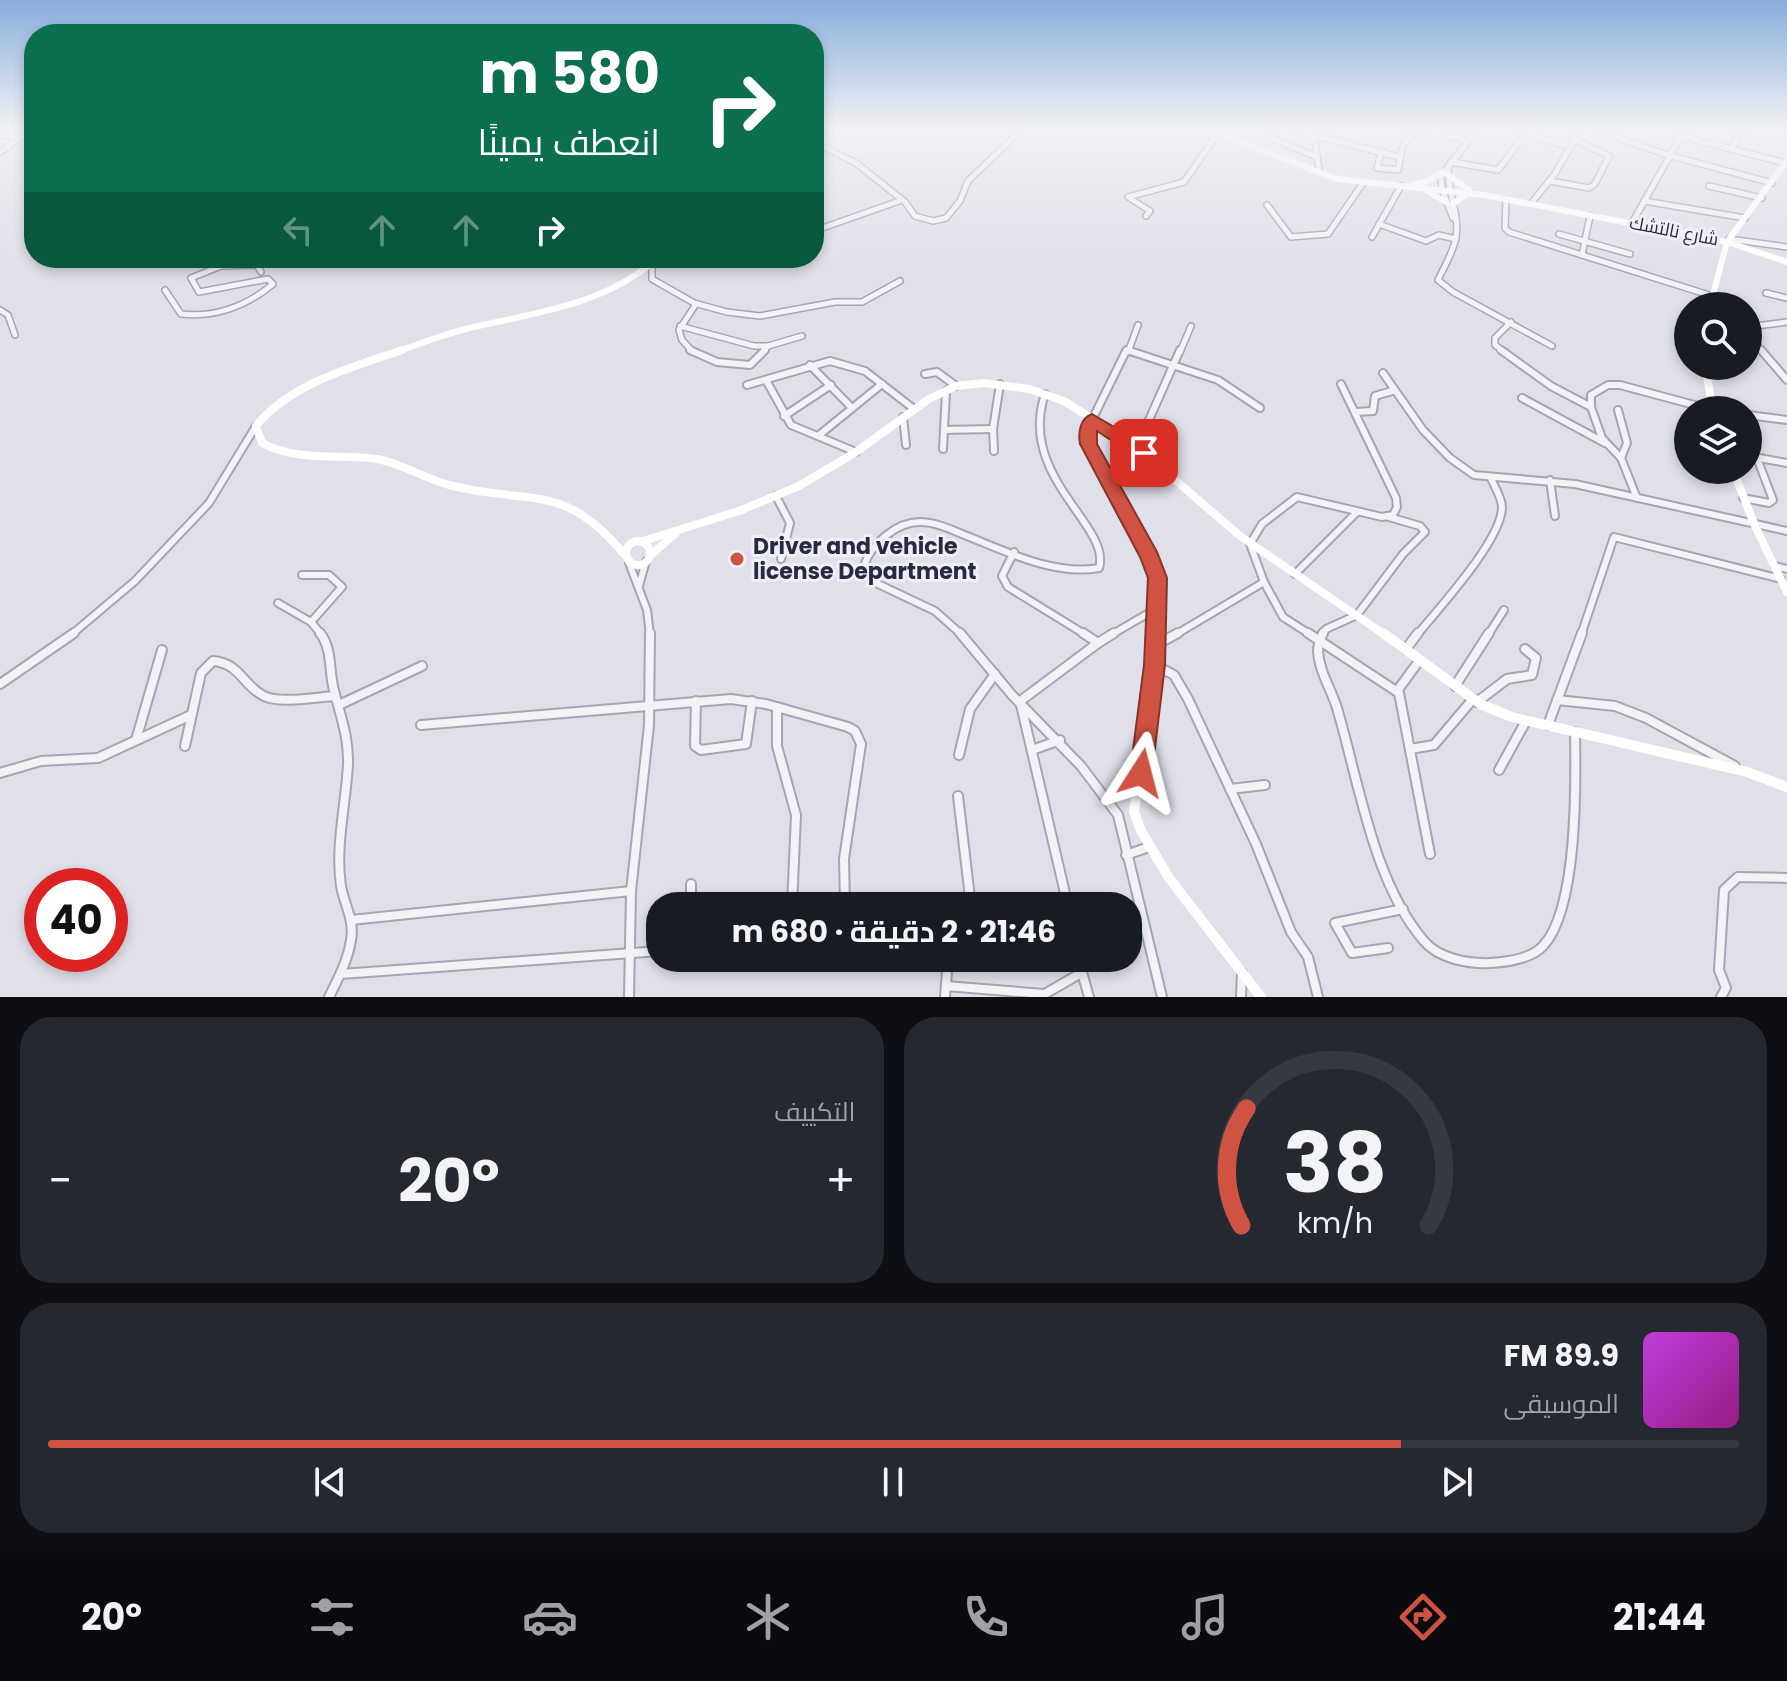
<!DOCTYPE html>
<html lang="ar">
<meta charset="utf-8">
<style>
:root{--surface:#171b24;--page:#242831;--text:#f1f3f6;--muted:#9ea1a6;--line:#363941;--accent:#d05242}
body{margin:0;font-family:Poppins,Cairo,sans-serif;background:var(--page);color:var(--text);direction:rtl;height:100vh;display:flex;flex-direction:column;font-size:30px;white-space:nowrap}
*{box-sizing:border-box;margin:0}
p{font-size:26px;color:var(--muted)}
.icon{flex:none;width:44px;height:44px;fill:none;stroke:currentColor;stroke-width:2;stroke-linecap:round;stroke-linejoin:round}
.map{position:relative;height:997px;overflow:hidden;direction:ltr}
.drawer{display:flex;flex-direction:column;gap:20px;padding:20px;background:#0d0f14;flex:1}
.drawer>*{flex:none}
.top-card{position:absolute;left:24px;top:24px;width:800px;height:244px;border-radius:32px;box-shadow:0 4px 12px #0003;direction:rtl;background:#0b6e4f;color:#fff;overflow:hidden}
.fabs{position:absolute;left:1674px;top:292px;display:grid;gap:16px}
.fabs a{display:grid;place-items:center;width:88px;height:88px;border-radius:50%;background:var(--surface);box-shadow:0 4px 12px #0003;font-size:40px}
.speed{position:absolute;left:24px;top:868px;display:flex;gap:16px;font-size:40px;font-weight:700;text-align:center}
.speed>*{display:grid;place-content:center;width:104px;height:104px;border-radius:50%;background:var(--surface);box-shadow:0 4px 12px #0003;line-height:1}
.speed .limit{border:12px solid #d22;background:#fff;color:#111}
.pin{position:absolute;display:grid;place-items:center;width:68px;height:68px;color:#fff;margin:-34px;border-radius:16px;box-shadow:0 4px 12px #0006}
.me{position:absolute;width:88px;margin:-44px;rotate:9deg;stroke-linejoin:round;filter:drop-shadow(0 0 6px #0008)}
.turn{display:flex;align-items:center;gap:28px;height:168px;padding:0 32px;font-size:36px}
.turn .icon{width:104px;height:104px;stroke-width:2.5}
.turn b{display:block;font-size:56px;line-height:68px}
.lanes{display:flex;align-items:center;height:76px;padding:0 32px;background:#0003;justify-content:center;gap:40px;direction:ltr}
.lanes .off{opacity:.35}
.big{font-size:60px;font-weight:700;line-height:1.1}
.drawer .card{flex:1;display:flex;flex-direction:column;justify-content:center;gap:12px;min-width:0;padding:0 28px;border-radius:32px;background:var(--page)}
.drawer .dial{align-items:center;gap:0}
.dial svg{height:208px;overflow:visible;fill:none;stroke:var(--line);stroke-width:7;stroke-linecap:round;text-anchor:middle}
.dial text{fill:var(--text);stroke:none}
.song{display:flex;align-items:center;gap:24px}
.cover{width:96px;height:96px;border-radius:12px;background:linear-gradient(135deg,hsl(290 70% 55%),hsl(310 70% 35%))}
.played{height:8px;border-radius:4px;background:linear-gradient(90deg,var(--accent) 80%,var(--line) 80%)}
.keys{display:flex;justify-content:space-around;direction:ltr}
.heat{display:flex;justify-content:space-between;align-items:center;font-size:44px;direction:ltr}
.drawer .tiles{flex:1;display:grid;gap:20px;grid-template-columns:1fr 1fr}
.card:last-child{grid-column:span 2}
.trip{position:absolute;left:646px;top:892px;width:496px;height:80px;border-radius:32px;background:var(--surface);box-shadow:0 4px 12px #0003;font-weight:700;line-height:80px;text-align:center;direction:rtl}
.tabs{display:flex;height:128px;justify-content:space-around;align-items:center;background:#090b0e;color:var(--muted)}
.tabs .icon{width:56px;height:56px}
.tabs .on{color:var(--accent)}
.tabs b{font-size:36px;color:var(--text)}
.map>svg:first-child{display:block}
.lines{fill:none;stroke-linecap:round;stroke-linejoin:round}
.street-far2-casing{stroke:#a4a6b3;stroke-width:8}
.street-far1-casing{stroke:#a4a6b3;stroke-width:10}
.street-casing{stroke:#a4a6b3;stroke-width:12}
.street-far2{stroke:#f2f2f7;stroke-width:5}
.street-far1{stroke:#f2f2f7;stroke-width:6}
.street{stroke:#f2f2f7;stroke-width:8}
.secondary-far2{stroke:#fff;stroke-width:6}
.secondary-far1{stroke:#fff;stroke-width:8}
.secondary{stroke:#fff;stroke-width:10}
.route{fill:#d05242;stroke:#87352b;stroke-width:2}
.poi-dot{fill:#d05242;stroke:#eff0f6;stroke-width:3}
.labels{text-anchor:middle;stroke-width:6;stroke-linejoin:round;paint-order:stroke}
.far-street-label{font-size:18px;fill:#282a40;stroke:#eff0f6}
.poi-label{font-size:22px;font-weight:bold;fill:#282a40;stroke:#eff0f6;text-anchor:start}
</style>
<div class="map">
<svg width="1787" height="997" viewBox="0 0 1787 997">
<rect width="100%" height="100%" fill="#dfe0e9"/>
<g class="lines">
<g class="street-far2-casing">
<g id="street-far2">
<polyline points="1271,129 1269,137 1317,157"/>
<polyline points="1288,129 1400,157"/>
<polyline points="1313,129 1319,170"/>
<polyline points="1409,129 1467,140"/>
<polyline points="1592,129 1668,155 1772,183"/>
<polyline points="1525,134 1568,146"/>
<polyline points="0,135 34,138"/>
<polyline points="814,142 856,163 905,202 915,216 933,221 946,218 960,201 968,181 1022,129"/>
<polyline points="1731,149 1785,163"/>
<polyline points="0,152 21,137"/>
<polyline points="1381,152 1377,168 1398,170 1402,148 1414,130"/>
<polyline points="1451,162 1498,170 1529,129"/>
<path d="M1448,166c-1,26 12,48 8,71 -2,14 -12,30 -18,43l15,12 99,54"/>
<polyline points="1550,181 1589,188 1595,184 1609,156 1574,139"/>
<polyline points="1709,186 1762,198"/>
<polyline points="1506,200 1505,228 1509,232 1712,296"/>
<polyline points="1533,201 1554,175 1581,129"/>
<polyline points="1644,201 1745,218"/>
<polyline points="1267,205 1291,237 1328,234 1363,183"/>
<polyline points="1146,216 1150,211 1128,197 1184,182 1218,133"/>
<polyline points="1453,218 1442,189 1441,177 1477,129"/>
<polyline points="1632,223 1681,136 1731,149 1744,129"/>
<polyline points="1379,224 1426,241 1439,235 1456,239"/>
<polyline points="814,231 902,200"/>
<polyline points="1559,234 1630,254"/>
<polyline points="1372,237 1401,186"/>
<polyline points="1729,239 1787,247"/>
<polyline points="1582,255 1590,216"/>
<polyline points="652,265 652,279 694,303 727,312 760,316 835,302 862,302 900,281"/>
<polyline points="221,266 257,265 261,272"/>
<path d="M165,290l16,24c34,4 66,-8 92,-30l-5,-5 -69,13 -8,-14 30,-12 1,-8"/>
<polyline points="1766,293 1787,298"/>
<polyline points="0,310 8,315 15,335"/>
<polyline points="680,326 754,346 768,346 802,336"/>
<polyline points="1748,327 1787,322"/>
<polyline points="1748,334 1763,352"/>
<polyline points="693,352 682,340 679,330 696,304"/>
<polyline points="763,352 768,346"/>
<polyline points="1128,352 1138,325"/>
<polyline points="1180,352 1191,326"/>
<polyline points="1504,352 1495,345 1495,338 1511,322"/>
</g>
</g>
<g class="street-far1-casing">
<g id="street-far1">
<polyline points="690,350 717,362 750,365 765,350"/>
<polyline points="1127,350 1218,380 1260,408"/>
<polyline points="1501,350 1551,386 1591,407"/>
<polyline points="1761,350 1787,380"/>
<polyline points="810,365 852,408"/>
<polyline points="1383,373 1423,430 1450,458 1474,475 1575,484 1787,531"/>
<polyline points="925,374 937,372 956,386"/>
<polyline points="766,380 791,425 856,452"/>
<polyline points="747,385 830,361 865,371 914,409"/>
<polyline points="1522,398 1605,443"/>
<polyline points="1618,410 1627,443 1621,458"/>
<polyline points="1356,412 1373,411 1375,396 1392,391"/>
<polyline points="1748,415 1787,420"/>
<polyline points="784,416 831,385"/>
<polyline points="903,417 906,445"/>
<polyline points="1092,420 1126,351"/>
<polyline points="944,430 993,429"/>
<polyline points="818,436 882,384"/>
<polyline points="1137,447 1180,350"/>
<polyline points="943,449 946,391"/>
<polyline points="994,451 993,429 1000,384"/>
<polyline points="1748,456 1787,463"/>
<polyline points="1550,480 1555,516"/>
<polyline points="776,496 790,523 781,559"/>
<polyline points="1637,498 1621,458 1602,438 1591,407 1591,395 1608,385 1620,385 1713,410"/>
<polyline points="1743,498 1769,503 1773,500 1757,458"/>
<polyline points="1014,552 1002,576 1008,587 1086,635"/>
<polyline points="629,563 647,610 650,635"/>
<polyline points="1775,566 1787,569"/>
<polyline points="1295,574 1357,512"/>
<polyline points="302,575 329,575 342,587 311,622"/>
<polyline points="639,586 646,561"/>
<polyline points="278,603 311,622 322,635"/>
<polyline points="71,635 135,581 209,503 256,426"/>
<path d="M962,635l-27,-24 -57,-27 -14,-18c7,-22 32,-44 56,-44 16,0 32,8 47,14 40,16 88,40 132,32 13,-42 -82,-91 -54,-174"/>
<polyline points="1111,635 1159,607"/>
<polyline points="1175,635 1264,582"/>
<polyline points="1311,635 1283,617 1264,582 1250,544 1262,524 1297,497 1382,517 1393,515 1397,507 1396,498 1341,384"/>
<polyline points="1322,635 1326,629 1357,615 1403,554 1425,532 1420,526 1389,517"/>
<path d="M1417,635c21,-26 85,-95 85,-128 0,-9 -8,-21 -11,-29"/>
<polyline points="1488,635 1504,610"/>
<polyline points="1581,635 1614,537 1781,579"/>
</g>
</g>
<g class="street-casing">
<g id="street">
<path d="M320,633c12,15 9,35 13,53 6,26 16,50 15,78 -2,40 -13,82 -7,122 3,18 14,35 10,54 -3,20 -13,39 -22,57"/>
<polyline points="960,633 1012,695 1081,766 1118,815 1162,997"/>
<polyline points="1083,633 1098,643 1114,633"/>
<polyline points="1308,633 1399,693 1430,854"/>
<path d="M1323,633c-3,6 -5,11 -5,18 1,20 13,38 19,57 22,74 36,174 87,233 15,18 45,23 67,22 16,-1 40,-4 52,-17 35,-37 33,-164 32,-214"/>
<polyline points="1156,645 1178,633"/>
<polyline points="1406,649 1418,633"/>
<polyline points="1155,665 1174,675 1188,699 1256,844 1291,932 1308,957 1318,997"/>
<polyline points="0,684 74,633"/>
<polyline points="1455,686 1489,633"/>
<polyline points="1397,691 1419,661"/>
<polyline points="1557,700 1615,706 1646,718 1735,766"/>
<polyline points="696,701 695,746 701,750 746,744 752,701"/>
<polyline points="1019,702 1098,643"/>
<polyline points="1477,702 1507,679 1532,675 1536,658 1525,649"/>
<polyline points="339,705 422,666"/>
<polyline points="1021,705 1068,906"/>
<polyline points="777,707 777,746 796,815 792,906"/>
<polyline points="421,725 731,699 766,704 848,727 855,731 861,744 844,859 845,906"/>
<polyline points="1548,725 1582,633"/>
<polyline points="136,740 162,650"/>
<path d="M185,746l16,-73 12,-12c27,2 30,25 51,35 15,8 54,1 71,0"/>
<polyline points="1410,749 1434,745 1473,699"/>
<polyline points="1032,750 1060,740"/>
<polyline points="959,755 970,709 995,674"/>
<polyline points="1499,770 1526,721"/>
<polyline points="0,773 41,761 98,758 191,715"/>
<polyline points="1230,789 1265,785"/>
<polyline points="958,796 971,906"/>
<polyline points="1126,855 1149,847"/>
<polyline points="691,884 691,906"/>
<polyline points="691,905 751,898 757,906"/>
<polyline points="351,920 631,891"/>
<polyline points="1388,948 1352,953 1335,923 1403,909"/>
<polyline points="1078,958 1089,997"/>
<polyline points="341,974 660,951"/>
<polyline points="946,986 1044,994"/>
<polyline points="1043,995 1081,973"/>
<polyline points="629,997 631,891 649,725 650,633"/>
<polyline points="945,997 948,958"/>
<polyline points="1241,997 1242,973"/>
<polyline points="1721,997 1726,988 1719,970 1724,890 1738,877 1787,878"/>
</g>
</g>
<use href="#street-far2" class="street-far2"/>
<use href="#street-far1" class="street-far1"/>
<use href="#street" class="street"/>
<g class="secondary-far2">
<polyline points="1207,129 1337,179 1484,195 1727,242 1787,262"/>
<polyline points="1448,175 1469,190"/>
<polyline points="1414,184 1428,181 1443,172"/>
<polyline points="1427,191 1446,202"/>
<polyline points="1453,204 1468,193"/>
<polyline points="1710,306 1727,242 1787,160"/>
<path d="M396,352c26,-9 51,-19 78,-25 66,-15 132,-23 184,-69"/>
</g>
<g class="secondary-far1">
<path d="M402,350c-51,18 -111,33 -146,76l6,17c35,19 78,11 115,16 27,5 50,21 76,27 79,19 111,-4 171,68"/>
<polyline points="1705,366 1713,410"/>
<polyline points="1092,420 1087,435 1090,446 1152,562 1158,601 1157,635"/>
<polyline points="1733,470 1755,526 1787,592"/>
<circle cx="638" cy="553" r="12"/>
<polyline points="640,542 739,511 799,486 856,452 929,399 956,386 984,383 1029,389 1064,401 1137,447 1240,536 1385,635"/>
<polyline points="652,554 676,533"/>
</g>
<g class="secondary">
<polyline points="1158,633 1150,714 1134,811 1140,829 1169,878 1261,997"/>
<polyline points="1383,633 1482,705 1512,717 1747,772 1787,787"/>
</g>
</g>
<linearGradient id="sky" x2="0" y2="1"><stop stop-color="#89aedc"/><stop offset="0.48" stop-color="#f1f1f5"/><stop offset="1" stop-color="#f1f1f5" stop-opacity="0"/></linearGradient>
<rect width="1787" height="268" fill="url(#sky)"/>
<path class="route" d="M1092,414l58,34 3,5 -9,6 -6,-1 -41,-27v13l60,108 10,26 -2,87 -13,108 -3,7 -8,3 -8,-3 -3,-7 14,-108 4,-87 -8,-21 -60,-113c-2,-11 0,-26 12,-30z"/>
<circle class="poi-dot" cx="737" cy="559" r="8"/>
<g class="labels">
<g class="far-street-label">
<text transform="translate(1674 231) rotate(11)" y="6">شارع نالتشك</text>
</g>
<g class="poi-label">
<text x="753" y="554">Driver and vehicle<tspan x="753" dy="25">license Department</tspan></text>
</g>
</g>
</svg>
<div class="fabs">
<a><svg class="icon" aria-label="search" viewBox="0 0 24 24"><circle cx="10" cy="10" r="6"/><path d="M15 15l6 6"/></svg></a>
<a><svg class="icon" aria-label="layers" viewBox="0 0 24 24"><path d="M12 4l9 5-9 5-9-5zM3 14l9 5 9-5"/></svg></a>
</div>
<div class="speed"><div class="limit">40</div></div>
<div class="pin" style="left:1144px;top:453px;background:#d93025"><svg class="icon" aria-label="arrive" viewBox="0 0 24 24"><path d="M6 21V4h12l-3 4 3 4H6"/></svg></div>
<svg class="me" style="left:1141px;top:773px" viewBox="-20 -20 40 40"><path d="M0-17L14 15 0 8-14 15z" fill="#d05242" stroke="#fff" stroke-width="4"/></svg>
<div class="trip">21:46 · 2 دقيقة · 680 m</div>
<div class="top-card">
<div class="turn"><svg class="icon" aria-label="right" viewBox="0 0 24 24"><path d="M7 20v-9h11M14 6l5 5-5 5"/></svg><div><b>580 m</b>انعطف يمينًا</div></div>
<div class="lanes"><svg class="icon off" aria-label="left" viewBox="0 0 24 24"><path d="M17 20v-9H6M10 6l-5 5 5 5"/></svg><svg class="icon off" aria-label="ahead" viewBox="0 0 24 24"><path d="M12 20V5M6 11l6-6 6 6"/></svg><svg class="icon off" aria-label="ahead" viewBox="0 0 24 24"><path d="M12 20V5M6 11l6-6 6 6"/></svg><svg class="icon" aria-label="right" viewBox="0 0 24 24"><path d="M7 20v-9h11M14 6l5 5-5 5"/></svg></div>
</div>
</div>
<section class="drawer">
<div class="tiles">
<div class="card dial"><svg viewBox="0 0 100 80">
<path d="M14 69A42 42 0 1 1 86 69"/>
<path d="M14 69A42 42 0 0 1 16 24" stroke="#d05242"/>
<text x="50" y="56" font-size="32" font-weight="700">38</text>
<text x="50" y="72" font-size="11">km/h</text>
</svg></div>
<div class="card"><p>التكييف</p>
<div class="heat"><a>−</a><b class="big">20°</b><a>+</a></div>
</div>
<div class="card">
<div class="song"><i class="cover"></i><div><b>89.9 FM</b><p>الموسيقى</p></div></div>
<div class="played"></div>
<div class="keys"><svg class="icon" aria-label="previous" viewBox="0 0 24 24"><path d="M18 5L8 12l10 7zM5 5v14"/></svg><svg class="icon" aria-label="pause" viewBox="0 0 24 24"><path d="M8 5v14M16 5v14"/></svg><svg class="icon" aria-label="next" viewBox="0 0 24 24"><path d="M6 5l10 7-10 7zM19 5v14"/></svg></div>
</div>
</div>
</section>
<nav class="tabs">
<b>21:44</b>
<svg class="icon on" aria-label="directions" viewBox="0 0 24 24"><path d="M12 3l9 9-9 9-9-9zM9 14v-3h6M13 9l2 2-2 2"/></svg>
<svg class="icon" aria-label="music" viewBox="0 0 24 24"><path d="M9 18V5l10-2v13"/><circle cx="6" cy="18" r="3"/><circle cx="16" cy="16" r="3"/></svg>
<svg class="icon" aria-label="phone" viewBox="0 0 24 24"><path d="M5 4h4l2 5-3 2q2 4 5 5l2-3 5 2v4C11 20 4 13 5 4z"/></svg>
<svg class="icon" aria-label="climate" viewBox="0 0 24 24"><path d="M12 3v18M4 7l16 10M4 17L20 7"/></svg>
<svg class="icon" aria-label="car" viewBox="0 0 24 24"><path d="M5 17H2v-5l4-1 3-4h7l3 4 3 1v5h-3M9 17h6M6 11h13"/><circle cx="7" cy="17" r="2"/><circle cx="17" cy="17" r="2"/></svg>
<svg class="icon" aria-label="filters" viewBox="0 0 24 24"><path d="M4 7h16M4 17h16"/><circle cx="9" cy="7" r="2"/><circle cx="15" cy="17" r="2"/></svg>
<b>20°</b>
</nav>
